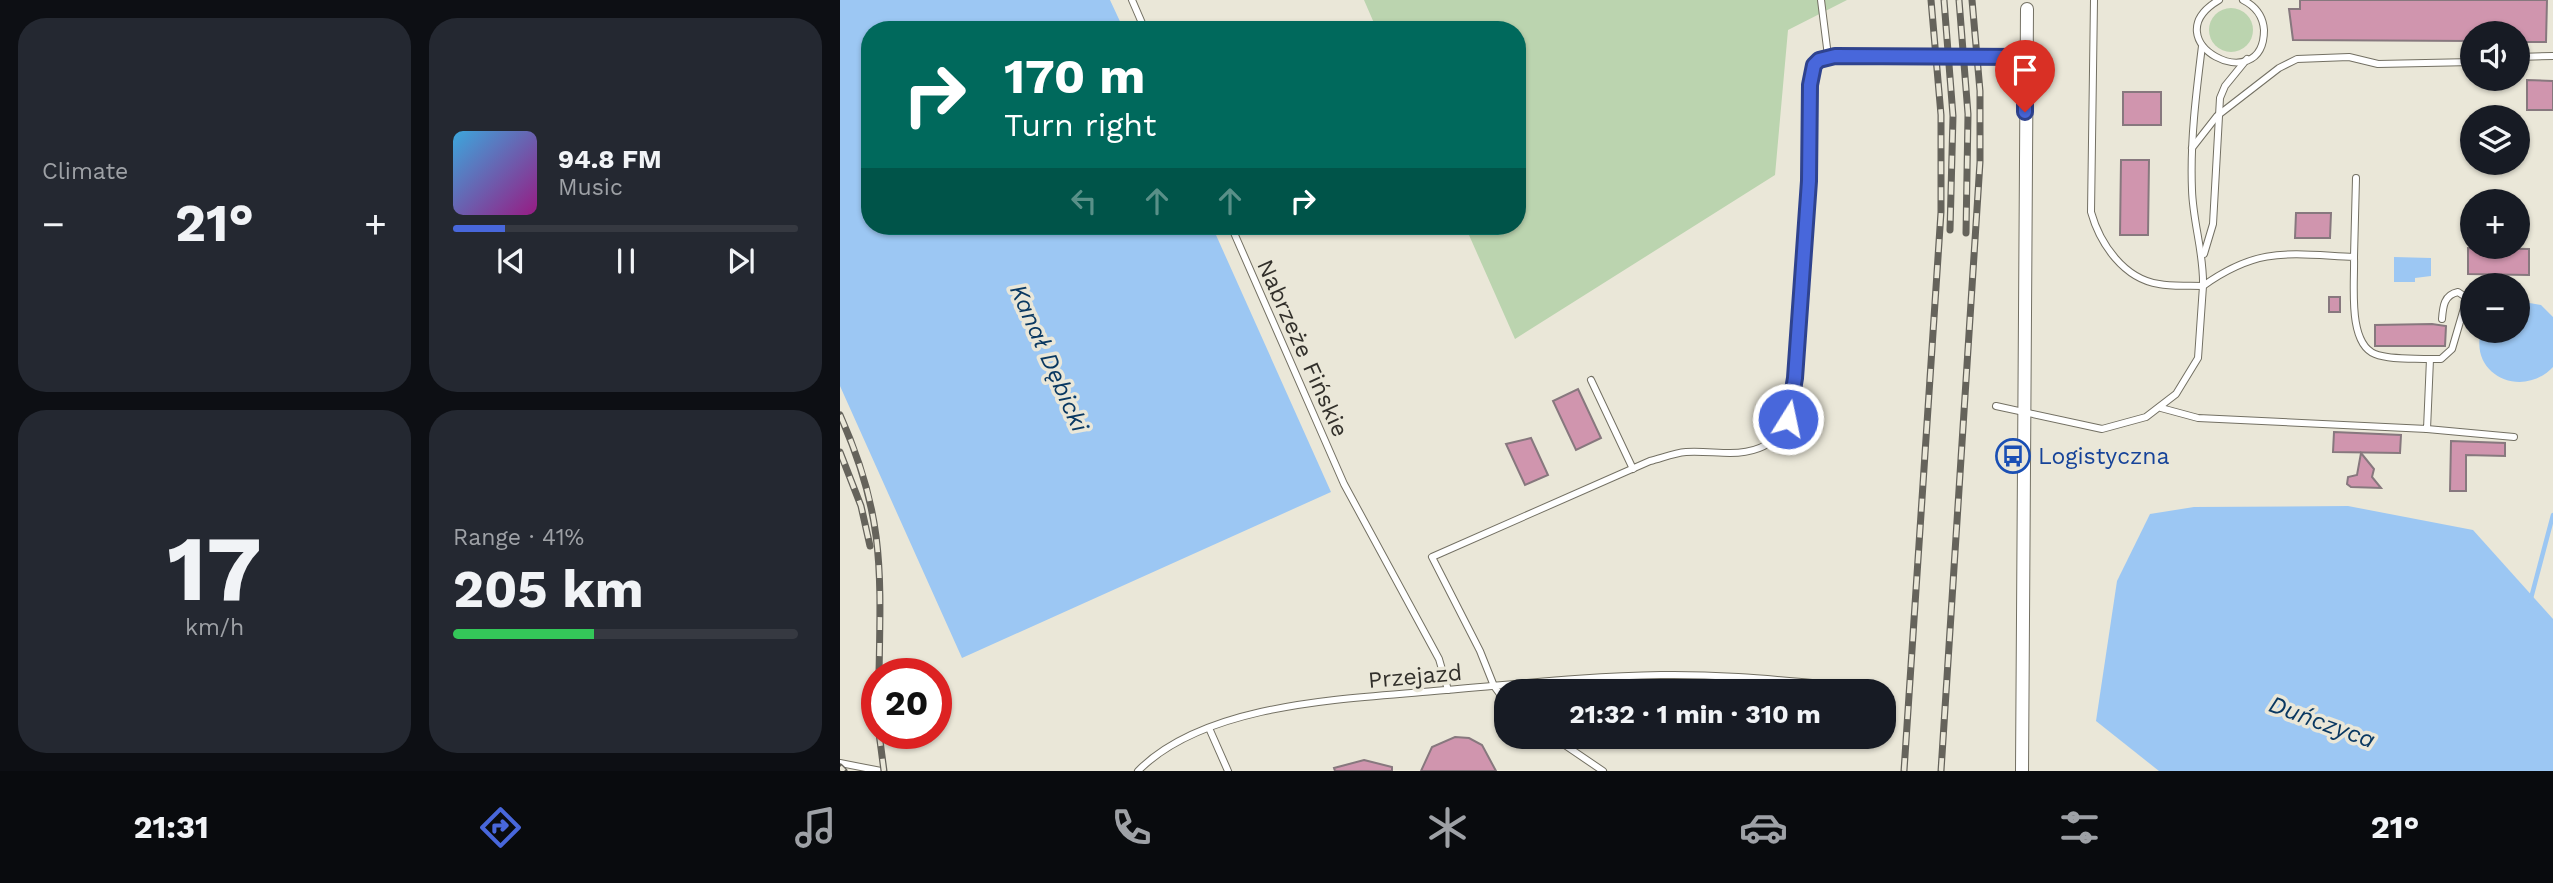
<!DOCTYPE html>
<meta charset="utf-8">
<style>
:root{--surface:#171b24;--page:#242831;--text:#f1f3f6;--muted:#9ea1a6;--line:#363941;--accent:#4867db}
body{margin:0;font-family:"Work Sans",sans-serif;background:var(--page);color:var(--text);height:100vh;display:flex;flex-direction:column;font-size:26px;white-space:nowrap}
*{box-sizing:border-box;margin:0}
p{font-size:23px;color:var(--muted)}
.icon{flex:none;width:38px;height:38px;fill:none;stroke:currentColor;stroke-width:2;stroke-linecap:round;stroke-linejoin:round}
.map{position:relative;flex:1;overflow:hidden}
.panel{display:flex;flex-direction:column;gap:18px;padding:18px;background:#0d0f14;width:840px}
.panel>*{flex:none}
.top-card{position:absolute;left:21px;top:21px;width:665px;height:214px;border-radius:28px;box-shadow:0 2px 5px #0004;background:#00695c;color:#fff;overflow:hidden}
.controls{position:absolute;left:1620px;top:21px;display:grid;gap:14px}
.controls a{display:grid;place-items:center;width:70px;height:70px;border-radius:50%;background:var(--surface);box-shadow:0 2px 5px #0004;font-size:35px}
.speed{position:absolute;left:21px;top:658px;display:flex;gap:14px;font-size:35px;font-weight:700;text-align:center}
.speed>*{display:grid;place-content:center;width:91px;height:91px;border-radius:50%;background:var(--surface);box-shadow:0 2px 5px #0004;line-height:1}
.speed .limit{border:10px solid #d22;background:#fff;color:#111}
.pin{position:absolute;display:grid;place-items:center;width:60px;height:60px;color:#fff;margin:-72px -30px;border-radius:50% 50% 50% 0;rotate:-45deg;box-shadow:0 0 7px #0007}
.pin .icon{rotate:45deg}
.me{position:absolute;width:77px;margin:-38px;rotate:10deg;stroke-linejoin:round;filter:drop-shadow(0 0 5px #0008)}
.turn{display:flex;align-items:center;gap:24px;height:147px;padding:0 28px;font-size:32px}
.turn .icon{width:91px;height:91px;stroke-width:2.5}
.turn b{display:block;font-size:49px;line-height:60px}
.lanes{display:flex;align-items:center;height:66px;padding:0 28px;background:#0003;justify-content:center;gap:35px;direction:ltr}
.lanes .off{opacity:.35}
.big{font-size:52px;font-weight:700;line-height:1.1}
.panel .card{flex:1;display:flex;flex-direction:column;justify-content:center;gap:10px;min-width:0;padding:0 24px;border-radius:28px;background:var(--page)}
.panel .dial{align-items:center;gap:0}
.dial b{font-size:91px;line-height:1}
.song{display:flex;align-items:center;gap:21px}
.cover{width:84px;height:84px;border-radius:10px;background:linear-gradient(135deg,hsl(200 70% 55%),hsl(310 70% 35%))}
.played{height:7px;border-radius:4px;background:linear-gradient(90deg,var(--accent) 15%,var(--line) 15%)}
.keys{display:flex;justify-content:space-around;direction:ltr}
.heat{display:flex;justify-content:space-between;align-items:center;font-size:38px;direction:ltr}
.charge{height:10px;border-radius:5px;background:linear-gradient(90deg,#34c759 41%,var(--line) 0)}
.panel .tiles{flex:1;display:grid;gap:18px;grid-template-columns:repeat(2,1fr)}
.trip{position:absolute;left:654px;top:679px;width:402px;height:70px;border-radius:28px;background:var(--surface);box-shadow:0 2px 5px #0004;font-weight:700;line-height:70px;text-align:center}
.dock{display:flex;height:112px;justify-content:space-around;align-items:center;background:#090b0e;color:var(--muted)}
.dock .icon{width:49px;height:49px}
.dock .selected{color:var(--accent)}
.dock b{font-size:32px;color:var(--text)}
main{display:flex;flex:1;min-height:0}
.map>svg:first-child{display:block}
.green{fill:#bbd4af}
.water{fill:#9cc7f3}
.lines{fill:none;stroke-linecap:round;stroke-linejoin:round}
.stream{stroke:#9cc7f3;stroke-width:4.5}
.building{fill:#d095ae;stroke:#87787e;stroke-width:2}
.lane-casing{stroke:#737063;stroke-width:8}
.street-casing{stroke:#737063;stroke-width:14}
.lane{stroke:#fff;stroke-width:6}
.street{stroke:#fff;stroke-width:12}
.rail-casing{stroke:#65635b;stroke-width:7}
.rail{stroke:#eae7d8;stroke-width:4.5;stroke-dasharray:13;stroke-linecap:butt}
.route-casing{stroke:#2f438e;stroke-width:18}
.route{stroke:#4867db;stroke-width:12}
.labels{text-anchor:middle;stroke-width:7;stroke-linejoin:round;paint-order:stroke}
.street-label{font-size:23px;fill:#32302b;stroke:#eae7d8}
.transit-label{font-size:23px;fill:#164399;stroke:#eae7d8;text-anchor:start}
.water-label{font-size:24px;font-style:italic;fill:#093861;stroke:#eae7d8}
</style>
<main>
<section class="panel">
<div class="tiles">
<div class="card"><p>Climate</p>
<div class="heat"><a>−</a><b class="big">21°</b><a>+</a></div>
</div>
<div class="card">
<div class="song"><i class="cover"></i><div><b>94.8 FM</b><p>Music</p></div></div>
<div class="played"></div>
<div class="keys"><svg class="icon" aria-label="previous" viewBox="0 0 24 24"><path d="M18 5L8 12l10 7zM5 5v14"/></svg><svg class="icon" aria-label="pause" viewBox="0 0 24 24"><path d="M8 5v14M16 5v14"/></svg><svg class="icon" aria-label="next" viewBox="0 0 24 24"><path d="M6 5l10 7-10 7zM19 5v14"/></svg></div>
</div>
<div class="card dial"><b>17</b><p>km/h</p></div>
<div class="card"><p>Range · 41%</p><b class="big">205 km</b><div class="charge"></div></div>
</div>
</section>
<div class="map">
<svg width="1713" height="771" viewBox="0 0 1713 771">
<rect width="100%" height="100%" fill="#eae7d8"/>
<g class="green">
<polygon points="524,0 1007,0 948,30 935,175 675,339 625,226 677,226 677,30 537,30"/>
<circle cx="1391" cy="30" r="22"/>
</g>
<g class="water">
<polygon points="0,0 270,0 284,30 30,30 30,226 372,226 491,492 122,658 0,386"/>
<polygon points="1554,257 1591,258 1591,276 1575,278 1575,282 1554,282"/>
<path d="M1678,301l23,4 12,12v50c-30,32 -84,9 -72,-36h37z"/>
<polygon points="1508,506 1633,530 1713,619 1713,771 1319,771 1256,721 1277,581 1310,514 1354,507"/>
</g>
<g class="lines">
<polyline class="stream" points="1690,602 1713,515"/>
</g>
<g class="building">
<polygon points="1460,0 1707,0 1706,42 1678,42 1678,33 1633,33 1633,41 1453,40 1449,9 1460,9"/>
<polygon points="1687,80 1713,81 1713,110 1687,110"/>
<rect x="1283" y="92" width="38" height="33"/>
<polygon points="1281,160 1309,160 1308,235 1280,235"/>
<polygon points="1456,213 1491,213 1490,238 1455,238"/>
<polygon points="1628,248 1689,249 1689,275 1628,274"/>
<rect x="1489" y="297" width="11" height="15"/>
<polygon points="1592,324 1606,326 1605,346 1535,346 1535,325"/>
<polygon points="738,389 761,438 736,450 713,401"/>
<polygon points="1494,432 1561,435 1560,453 1493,452"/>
<polygon points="691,438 708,475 685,485 666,444"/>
<polygon points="1611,441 1665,443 1665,456 1626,455 1626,491 1610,491"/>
<polygon points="1521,453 1534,469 1532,477 1541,488 1511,487 1507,484 1508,477 1517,475"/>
<polygon points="615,737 629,738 642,745 656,771 581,771 592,747"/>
<polygon points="524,760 552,767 552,771 495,771 494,768"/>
</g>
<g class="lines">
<g class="lane-casing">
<g id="lane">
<polyline points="292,0 305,30"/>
<polyline points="981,0 988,56"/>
<path d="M1254,0l-3,212c9,32 33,67 68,72 14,3 29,1 44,2 1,-33 -10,-63 -11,-96 -2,-48 4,-96 10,-144"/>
<path d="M1379,0c-69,41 45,100 45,30 -1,-14 -9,-24 -21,-30"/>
<polyline points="1678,57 1713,56"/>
<polyline points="1352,148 1377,116 1439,68 1457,59 1509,57 1538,64 1633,62"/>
<polyline points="391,226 504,484 599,659 608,690"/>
<polyline points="1364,254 1373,224 1380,98 1385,86 1407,59"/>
<polyline points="1514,257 1516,178"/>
<path d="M1590,359h11l11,-10 15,-51 -9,-6c-14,3 -15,14 -16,27"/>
<polyline points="751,380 793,469"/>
<path d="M1156,406l106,23 44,-12 30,-23 22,-36 5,-72c56,-40 86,-32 151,-29 1,25 -7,86 21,97 15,6 38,4 55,5l-3,70 -229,-11 -37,-10"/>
<polyline points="1587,429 1674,437"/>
<path d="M667,704l-13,-18 -14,-35 -48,-94 218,-96c12,-3 24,-8 36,-9 15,-1 30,1 44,1 51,0 61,-31 65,-75l14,-197 1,-96 4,-20 5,-5 16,-4 190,1"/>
<polyline points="369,728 388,771"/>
<polyline points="713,737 763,771"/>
<polyline points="0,763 41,771"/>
<path d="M298,771c67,-68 206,-72 296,-80 76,-6 151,-15 227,-16 59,-1 117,5 175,10"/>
</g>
</g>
<g class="street-casing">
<polyline id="street" points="1182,771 1187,9"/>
</g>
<use href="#lane" class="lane"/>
<use href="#street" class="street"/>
<g class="rail-casing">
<g id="rail">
<polyline points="1104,0 1113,116 1110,230"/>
<polyline points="1119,0 1128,114 1126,233"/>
<path d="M0,415c44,99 41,153 39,259"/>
<polyline points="0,452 21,506 30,546"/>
<polyline points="39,733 44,771"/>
<polyline points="0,767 4,771"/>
<polyline points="1064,771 1101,212 1101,115 1091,0"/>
<polyline points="1101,771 1140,162 1140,91 1132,0"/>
</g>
</g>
<use href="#rail" class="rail"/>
</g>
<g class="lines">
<g class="route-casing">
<polyline id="route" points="948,419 955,378 969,181 970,85 974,65 979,60 995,56 1185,57 1185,112"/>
</g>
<use href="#route" class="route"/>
</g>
<defs>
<g id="bus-ring" transform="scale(1.75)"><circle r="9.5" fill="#eae7d8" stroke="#1a4fb4" stroke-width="1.5"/><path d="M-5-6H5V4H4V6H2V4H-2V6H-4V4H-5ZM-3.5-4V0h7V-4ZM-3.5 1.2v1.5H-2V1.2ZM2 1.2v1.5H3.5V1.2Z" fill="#1a4fb4"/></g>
</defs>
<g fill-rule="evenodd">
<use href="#bus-ring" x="1173" y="456"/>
</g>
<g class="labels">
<g class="street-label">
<text transform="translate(463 348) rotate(66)" y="8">Nabrzeże Fińskie</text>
<text transform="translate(575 676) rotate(-5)" y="8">Przejazd</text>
</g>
<g class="transit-label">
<text x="1198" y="464">Logistyczna</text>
</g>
<g class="water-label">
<text transform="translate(209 358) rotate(66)" y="8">Kanał Dębicki</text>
<text transform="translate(1482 722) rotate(20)" y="8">Duńczyca</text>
</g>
</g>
</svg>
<div class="controls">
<a><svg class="icon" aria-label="sound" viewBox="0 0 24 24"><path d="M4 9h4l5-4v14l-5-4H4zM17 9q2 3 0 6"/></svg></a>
<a><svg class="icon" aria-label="layers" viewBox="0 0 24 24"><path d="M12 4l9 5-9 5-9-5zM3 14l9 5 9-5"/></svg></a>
<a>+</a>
<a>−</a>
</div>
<div class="speed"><div class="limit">20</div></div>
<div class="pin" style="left:1185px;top:112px;background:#d93025"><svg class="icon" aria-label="arrive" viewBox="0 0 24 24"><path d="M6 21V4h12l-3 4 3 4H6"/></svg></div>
<svg class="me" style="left:948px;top:419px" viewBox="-20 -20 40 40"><circle r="17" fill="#4867db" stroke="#fff" stroke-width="3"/><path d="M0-11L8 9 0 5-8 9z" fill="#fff"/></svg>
<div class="trip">21:32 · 1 min · 310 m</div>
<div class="top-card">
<div class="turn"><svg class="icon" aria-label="right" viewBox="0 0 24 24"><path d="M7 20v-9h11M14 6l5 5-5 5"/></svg><div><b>170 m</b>Turn right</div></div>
<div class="lanes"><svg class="icon off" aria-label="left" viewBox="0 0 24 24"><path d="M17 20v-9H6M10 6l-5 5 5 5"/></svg><svg class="icon off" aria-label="ahead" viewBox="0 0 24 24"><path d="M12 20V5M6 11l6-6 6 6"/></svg><svg class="icon off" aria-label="ahead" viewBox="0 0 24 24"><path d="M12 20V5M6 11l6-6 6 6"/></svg><svg class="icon" aria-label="right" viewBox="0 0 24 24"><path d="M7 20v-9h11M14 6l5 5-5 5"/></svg></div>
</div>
</div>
</main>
<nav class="dock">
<b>21:31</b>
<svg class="icon selected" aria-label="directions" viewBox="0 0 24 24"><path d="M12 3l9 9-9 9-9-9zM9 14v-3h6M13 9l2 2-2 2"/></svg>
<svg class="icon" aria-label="music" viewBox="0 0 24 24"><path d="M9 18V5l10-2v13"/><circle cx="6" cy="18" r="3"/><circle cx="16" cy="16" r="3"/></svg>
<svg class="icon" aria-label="phone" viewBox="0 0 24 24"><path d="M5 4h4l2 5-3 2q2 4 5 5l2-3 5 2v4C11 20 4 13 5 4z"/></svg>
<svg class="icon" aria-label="climate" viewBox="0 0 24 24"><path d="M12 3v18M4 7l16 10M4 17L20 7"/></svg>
<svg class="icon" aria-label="car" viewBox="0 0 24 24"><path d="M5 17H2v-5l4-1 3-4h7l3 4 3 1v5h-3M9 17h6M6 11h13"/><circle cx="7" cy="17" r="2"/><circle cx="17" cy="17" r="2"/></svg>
<svg class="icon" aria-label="filters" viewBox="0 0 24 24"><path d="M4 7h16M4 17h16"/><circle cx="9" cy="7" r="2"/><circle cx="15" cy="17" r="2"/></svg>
<b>21°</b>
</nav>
